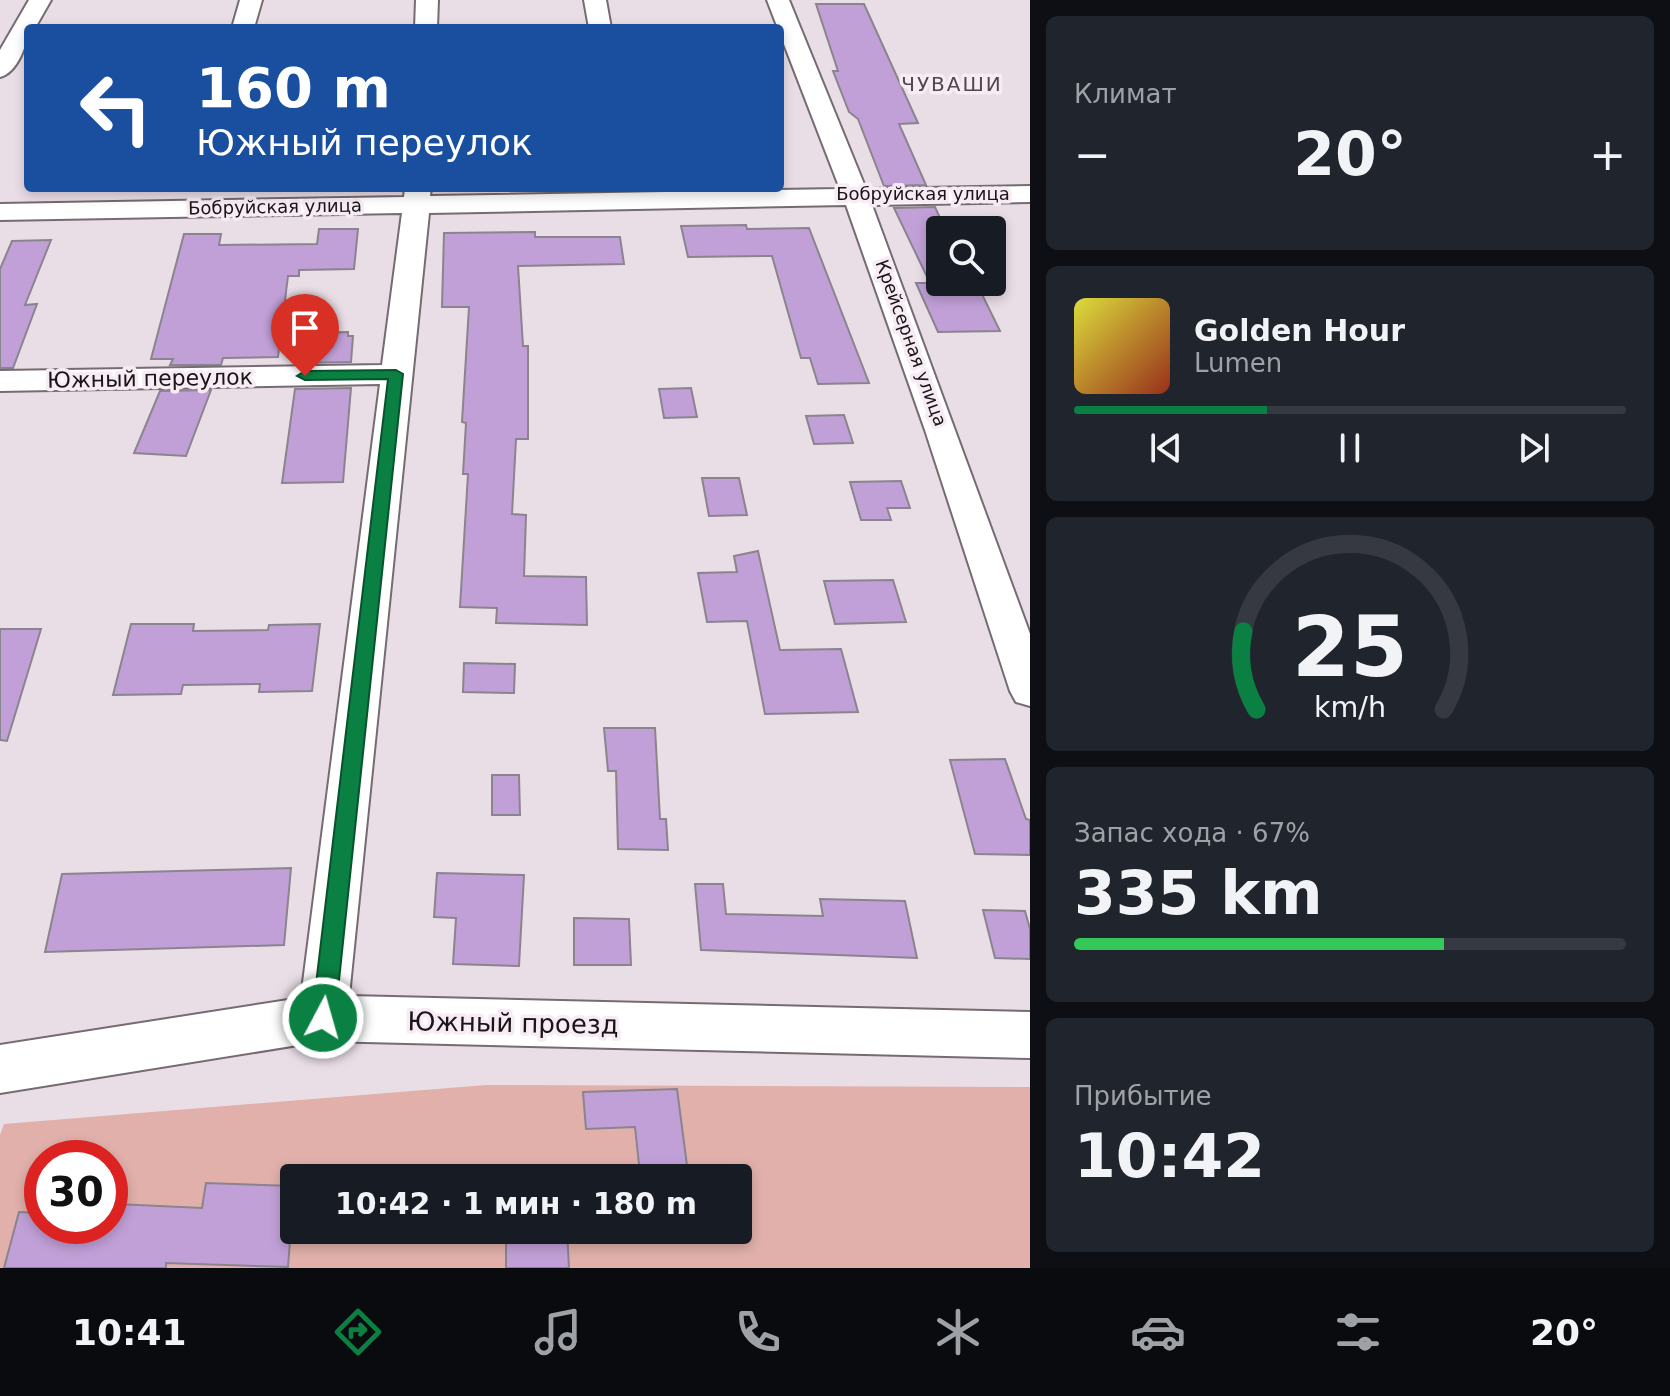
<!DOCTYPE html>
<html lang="ru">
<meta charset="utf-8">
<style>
:root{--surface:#171b24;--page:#20242c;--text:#f1f3f6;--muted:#9ea1a6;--line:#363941;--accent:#0b8043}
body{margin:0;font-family:"DejaVu Sans",sans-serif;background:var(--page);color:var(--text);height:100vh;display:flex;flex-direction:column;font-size:30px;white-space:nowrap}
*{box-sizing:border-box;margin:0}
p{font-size:26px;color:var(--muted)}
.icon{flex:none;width:44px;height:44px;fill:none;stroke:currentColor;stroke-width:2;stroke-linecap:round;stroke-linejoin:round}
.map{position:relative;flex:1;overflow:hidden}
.details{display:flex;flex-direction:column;gap:16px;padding:16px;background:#0d0f14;width:640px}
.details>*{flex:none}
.top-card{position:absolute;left:24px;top:24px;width:760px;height:168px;border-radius:8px;box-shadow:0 4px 12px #0003;background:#1a4fa0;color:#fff;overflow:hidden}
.controls{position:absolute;left:926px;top:216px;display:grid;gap:16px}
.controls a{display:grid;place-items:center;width:80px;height:80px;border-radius:8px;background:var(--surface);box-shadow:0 4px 12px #0003;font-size:40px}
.speed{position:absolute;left:24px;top:1140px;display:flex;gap:16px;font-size:40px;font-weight:700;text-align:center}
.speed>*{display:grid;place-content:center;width:104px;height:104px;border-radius:50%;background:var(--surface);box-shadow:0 4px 12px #0003;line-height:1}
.speed .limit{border:12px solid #d22;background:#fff;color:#111}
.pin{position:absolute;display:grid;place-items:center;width:68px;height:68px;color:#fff;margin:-82px -34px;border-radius:50% 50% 50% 0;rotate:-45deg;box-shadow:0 0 8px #0007}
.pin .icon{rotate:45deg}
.me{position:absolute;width:88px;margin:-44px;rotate:6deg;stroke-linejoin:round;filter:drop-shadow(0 0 6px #0008)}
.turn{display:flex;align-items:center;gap:28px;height:168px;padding:0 40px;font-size:36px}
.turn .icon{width:104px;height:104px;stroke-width:2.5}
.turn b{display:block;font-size:56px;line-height:68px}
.big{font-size:60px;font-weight:700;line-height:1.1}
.details .card{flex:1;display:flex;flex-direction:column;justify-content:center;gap:12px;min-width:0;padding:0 28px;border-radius:12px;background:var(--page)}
.details .dial{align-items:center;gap:0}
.dial svg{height:208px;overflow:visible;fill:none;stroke:var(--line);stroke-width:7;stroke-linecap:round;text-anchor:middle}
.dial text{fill:var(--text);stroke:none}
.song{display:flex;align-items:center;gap:24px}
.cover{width:96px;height:96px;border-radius:12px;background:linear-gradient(135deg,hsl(60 70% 55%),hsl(10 70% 35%))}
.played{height:8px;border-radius:4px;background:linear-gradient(90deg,var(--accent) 35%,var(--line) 35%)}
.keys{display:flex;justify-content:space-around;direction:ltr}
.heat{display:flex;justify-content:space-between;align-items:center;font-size:44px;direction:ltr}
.charge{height:12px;border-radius:6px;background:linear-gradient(90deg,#34c759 67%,var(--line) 0)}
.trip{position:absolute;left:280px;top:1164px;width:472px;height:80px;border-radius:8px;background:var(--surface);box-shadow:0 4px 12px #0003;font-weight:700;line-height:80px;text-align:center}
.tab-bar{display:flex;height:128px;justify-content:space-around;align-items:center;background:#090b0e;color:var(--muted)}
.tab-bar .icon{width:56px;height:56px}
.tab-bar .current{color:var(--accent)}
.tab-bar b{font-size:36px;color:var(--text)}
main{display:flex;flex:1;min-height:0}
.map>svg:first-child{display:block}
.green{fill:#e1b0aa;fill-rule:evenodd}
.building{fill:#c1a0d7;stroke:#8a848e;stroke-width:2}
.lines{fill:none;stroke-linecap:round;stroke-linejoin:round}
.minor-casing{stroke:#756b72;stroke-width:4}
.minor{fill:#fff;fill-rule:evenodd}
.route{fill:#0b8043;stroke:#07532c;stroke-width:2}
.labels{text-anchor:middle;stroke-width:7;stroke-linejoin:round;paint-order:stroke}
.far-street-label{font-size:18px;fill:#191518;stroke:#f7ebf4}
.far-neighbourhood-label{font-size:20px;letter-spacing:2px;fill:#51474e;stroke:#f7ebf4}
.street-label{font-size:22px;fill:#191518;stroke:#f7ebf4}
.near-street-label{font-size:26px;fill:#191518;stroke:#f7ebf4}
</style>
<main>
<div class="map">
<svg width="1030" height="1268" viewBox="0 0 1030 1268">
<rect width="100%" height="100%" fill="#eadee6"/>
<path class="green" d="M486,1085l544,2v181h-1030v-133l4,-11zM42,1158h68v68h-68zM294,1178h444v52h-444z"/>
<g class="building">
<polygon points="816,4 864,4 918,123 899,124 926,185 884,186 858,119 849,112 833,71 838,71"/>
<polygon points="935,207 940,218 940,282 976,282 1000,331 938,332 916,283 930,283 894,208"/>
<polygon points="746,225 747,229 809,228 869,383 818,384 810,358 801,358 772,256 688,257 681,226"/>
<polygon points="319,229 358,229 354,269 299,270 299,276 288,276 278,357 223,358 221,365 170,365 173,359 151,359 184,234 221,234 219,245 317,244"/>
<polygon points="535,232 535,237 620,237 624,264 518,266 523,346 528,346 528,439 516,439 512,514 526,515 524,576 586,577 587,625 496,623 497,608 460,607 468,474 463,474 466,423 462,422 469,307 442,307 444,233"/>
<polygon points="51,240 25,305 37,304 13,368 0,368 0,269 12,241"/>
<polygon points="348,332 348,336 353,336 351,362 298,363 302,333"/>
<polygon points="351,388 343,482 282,483 295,389"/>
<polygon points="691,388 697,417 664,418 659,389"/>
<polygon points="211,390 186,456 134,453 160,391"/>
<polygon points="844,415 853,443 814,444 806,416"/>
<polygon points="702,478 739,478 747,515 709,516"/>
<polygon points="901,481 910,508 887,508 891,520 861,520 850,482"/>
<polygon points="758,551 780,650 841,649 858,712 765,714 747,621 707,622 698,573 737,572 734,556"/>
<polygon points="893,580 906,622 835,624 824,581"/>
<polygon points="131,624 194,624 193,631 268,630 269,625 320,624 312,691 259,692 260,684 183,685 181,694 113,695"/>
<polygon points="0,629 41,629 7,741 0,740"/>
<polygon points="464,663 515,664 514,693 463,692"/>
<polygon points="604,728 655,728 660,819 666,819 668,850 618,849 616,771 608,771"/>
<polygon points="1005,759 1026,819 1030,820 1030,855 975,854 950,760"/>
<polygon points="492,775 519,775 520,815 492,815"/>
<polygon points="291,868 284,945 45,952 62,874"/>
<polygon points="437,873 524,875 519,966 453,964 456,918 434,917"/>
<polygon points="695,884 723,884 726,914 823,916 820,899 905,901 917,958 701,950"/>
<polygon points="983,910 1025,911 1030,929 1030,959 995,958"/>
<polygon points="574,918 629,919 631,965 574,965"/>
<polygon points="677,1089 688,1173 640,1174 635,1127 586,1129 583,1092"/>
<polygon points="206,1183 294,1186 288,1267 166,1263 166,1268 4,1268 19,1212 42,1213 42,1226 111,1226 116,1204 202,1208"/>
<polygon points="506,1230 567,1230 569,1268 506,1268"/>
</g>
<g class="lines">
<g class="minor-casing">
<g id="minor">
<path d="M29,0h22l-16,28h-7c0,16 -11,45 -28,49v-27z"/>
<polygon points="240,0 262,0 254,28 232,28"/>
<polygon points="416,0 438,0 437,28 415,28"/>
<polygon points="584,0 606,0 611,28 589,28"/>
<polygon points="767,0 789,0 866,189 1030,186 1030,202 872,205 1030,634 1030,706 1016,702 1010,691 925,430 846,205 429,213 349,996 1030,1012 1030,1058 323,1041 0,1093 0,1045 301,998 380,384 0,391 0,371 382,365 402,213 0,220 0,204 404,197 405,188 431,188 430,196 840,189"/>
</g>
</g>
<use href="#minor" class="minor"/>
</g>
<polygon class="route" points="396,370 403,374 335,1018 332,1026 323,1029 315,1026 312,1018 388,379 305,380 297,376 305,371"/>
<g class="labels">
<g class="far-street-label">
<text x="923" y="200">Бобруйская улица</text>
<text transform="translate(275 207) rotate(-1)" y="6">Бобруйская улица</text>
<text transform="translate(911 343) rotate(70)" y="6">Крейсерная улица</text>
</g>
<g class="far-neighbourhood-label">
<text x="952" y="91">ЧУВАШИ</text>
</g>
<g class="street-label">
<text transform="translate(150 378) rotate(-1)" y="8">Южный переулок</text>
</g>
<g class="near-street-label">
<text transform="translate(513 1023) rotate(1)" y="9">Южный проезд</text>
</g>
</g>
</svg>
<div class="controls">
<a><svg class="icon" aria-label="search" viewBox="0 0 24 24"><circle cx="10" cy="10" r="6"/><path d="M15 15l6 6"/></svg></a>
</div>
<div class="speed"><div class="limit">30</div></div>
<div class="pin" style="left:305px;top:376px;background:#d93025"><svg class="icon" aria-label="arrive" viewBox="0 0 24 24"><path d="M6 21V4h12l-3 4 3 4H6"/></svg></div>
<svg class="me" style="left:323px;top:1018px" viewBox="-20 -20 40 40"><circle r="17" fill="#0b8043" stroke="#fff" stroke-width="3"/><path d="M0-11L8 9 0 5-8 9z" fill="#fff"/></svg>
<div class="trip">10:42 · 1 мин · 180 m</div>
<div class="top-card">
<div class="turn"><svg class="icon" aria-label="left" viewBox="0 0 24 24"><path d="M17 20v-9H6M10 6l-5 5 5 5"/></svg><div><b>160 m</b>Южный переулок</div></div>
</div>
</div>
<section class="details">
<div class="card"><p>Климат</p>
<div class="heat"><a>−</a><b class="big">20°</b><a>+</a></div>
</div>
<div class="card">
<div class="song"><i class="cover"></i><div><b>Golden Hour</b><p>Lumen</p></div></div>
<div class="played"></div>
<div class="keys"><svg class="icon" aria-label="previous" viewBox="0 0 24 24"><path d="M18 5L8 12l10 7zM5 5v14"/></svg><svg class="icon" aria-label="pause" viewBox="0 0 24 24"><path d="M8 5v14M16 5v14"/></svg><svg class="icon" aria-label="next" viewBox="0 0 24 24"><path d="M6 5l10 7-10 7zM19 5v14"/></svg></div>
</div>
<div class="card dial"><svg viewBox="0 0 100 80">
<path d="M14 69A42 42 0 1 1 86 69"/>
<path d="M14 69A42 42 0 0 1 9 39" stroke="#0b8043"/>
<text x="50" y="56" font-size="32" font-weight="700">25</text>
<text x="50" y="72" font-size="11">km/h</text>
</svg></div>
<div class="card"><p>Запас хода · 67%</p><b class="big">335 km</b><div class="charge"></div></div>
<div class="card"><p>Прибытие</p><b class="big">10:42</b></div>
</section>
</main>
<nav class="tab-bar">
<b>10:41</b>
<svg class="icon current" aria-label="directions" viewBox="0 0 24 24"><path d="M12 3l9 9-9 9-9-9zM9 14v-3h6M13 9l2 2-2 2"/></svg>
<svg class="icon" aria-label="music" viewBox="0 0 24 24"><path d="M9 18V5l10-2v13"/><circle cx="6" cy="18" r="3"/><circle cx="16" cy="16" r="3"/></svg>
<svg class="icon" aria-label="phone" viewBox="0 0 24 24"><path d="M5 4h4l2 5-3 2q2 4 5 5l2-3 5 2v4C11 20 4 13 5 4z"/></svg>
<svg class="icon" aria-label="climate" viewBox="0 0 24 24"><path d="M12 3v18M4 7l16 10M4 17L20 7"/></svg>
<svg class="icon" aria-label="car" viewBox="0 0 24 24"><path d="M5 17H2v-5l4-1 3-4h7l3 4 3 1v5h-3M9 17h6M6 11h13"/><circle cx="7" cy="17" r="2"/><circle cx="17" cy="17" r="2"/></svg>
<svg class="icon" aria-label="filters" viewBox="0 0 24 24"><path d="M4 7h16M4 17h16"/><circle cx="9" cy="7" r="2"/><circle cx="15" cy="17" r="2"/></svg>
<b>20°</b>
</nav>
